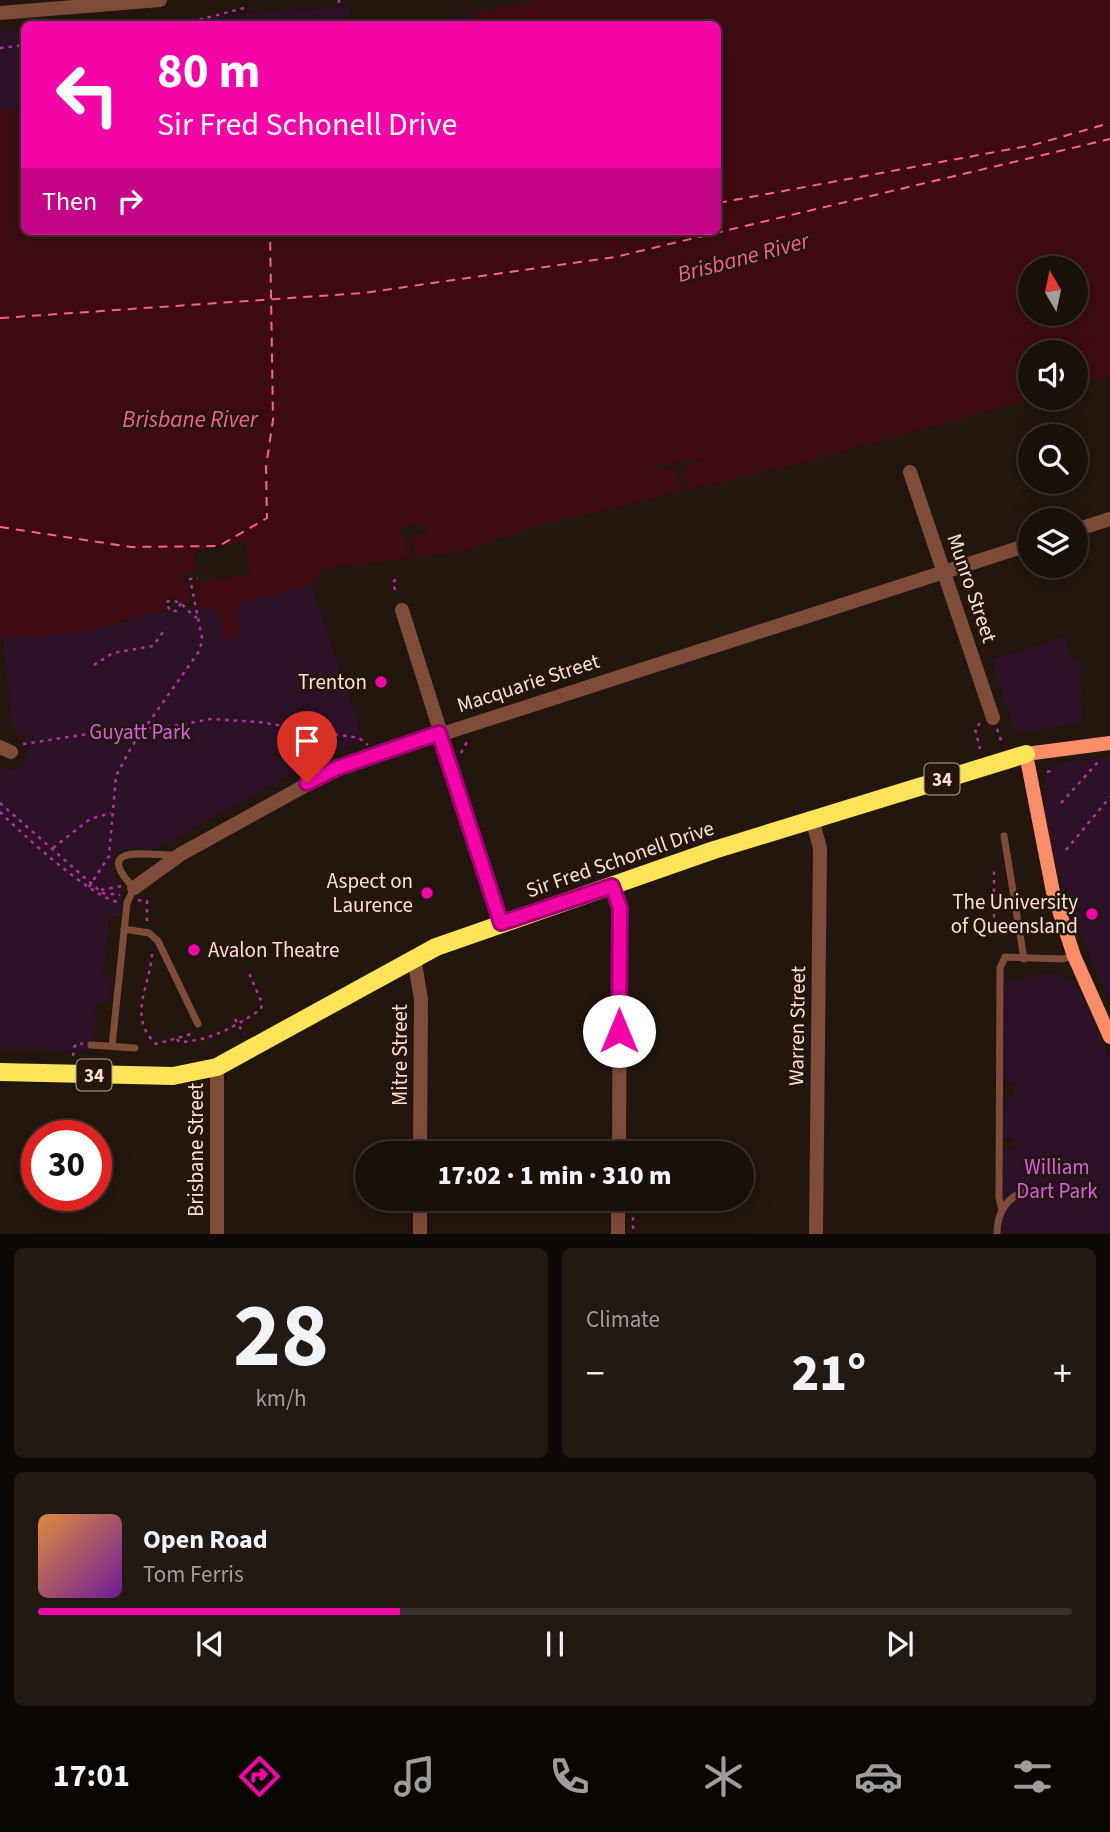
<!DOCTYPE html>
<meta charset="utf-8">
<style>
:root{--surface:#1a100a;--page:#231913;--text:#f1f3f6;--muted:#9f9d9c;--line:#38302b;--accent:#f405a8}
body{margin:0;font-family:"Source Sans 3",sans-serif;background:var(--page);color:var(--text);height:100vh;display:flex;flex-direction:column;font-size:26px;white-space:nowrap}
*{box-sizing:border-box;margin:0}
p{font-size:23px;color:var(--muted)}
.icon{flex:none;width:38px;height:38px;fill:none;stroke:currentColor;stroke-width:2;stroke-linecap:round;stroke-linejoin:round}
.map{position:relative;height:1234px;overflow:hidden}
.side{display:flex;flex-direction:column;gap:14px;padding:14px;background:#0e0906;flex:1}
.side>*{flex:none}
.top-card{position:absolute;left:21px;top:21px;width:700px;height:214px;border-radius:10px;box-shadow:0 7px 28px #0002,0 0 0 2px var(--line);background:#f405a8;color:#fff;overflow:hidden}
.needle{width:46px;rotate:351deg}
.fabs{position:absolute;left:1018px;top:256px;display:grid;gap:14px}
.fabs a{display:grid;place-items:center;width:70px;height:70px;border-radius:50%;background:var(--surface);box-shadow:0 7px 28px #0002,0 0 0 2px var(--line);font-size:35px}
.speed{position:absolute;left:21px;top:1120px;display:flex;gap:14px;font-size:35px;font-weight:700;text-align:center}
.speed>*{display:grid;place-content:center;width:91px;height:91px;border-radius:50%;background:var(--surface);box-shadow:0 7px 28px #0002,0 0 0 2px var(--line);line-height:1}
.speed .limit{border:10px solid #d22;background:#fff;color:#111}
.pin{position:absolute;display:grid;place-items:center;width:60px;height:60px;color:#fff;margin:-72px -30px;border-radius:50% 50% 50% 0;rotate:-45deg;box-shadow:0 0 7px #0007}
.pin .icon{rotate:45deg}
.me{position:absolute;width:77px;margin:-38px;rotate:0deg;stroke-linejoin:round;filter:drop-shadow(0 0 5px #0008)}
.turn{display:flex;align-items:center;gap:24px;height:147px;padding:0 21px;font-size:32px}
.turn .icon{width:91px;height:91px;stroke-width:2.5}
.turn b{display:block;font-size:49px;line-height:60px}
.then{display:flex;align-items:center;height:66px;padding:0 21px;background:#0003;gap:14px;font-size:26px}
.big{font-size:52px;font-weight:800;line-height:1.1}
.side .tile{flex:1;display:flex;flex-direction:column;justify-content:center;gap:10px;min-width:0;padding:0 24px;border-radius:10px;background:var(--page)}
.side .dial{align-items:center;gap:0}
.dial b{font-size:91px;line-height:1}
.song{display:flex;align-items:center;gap:21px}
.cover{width:84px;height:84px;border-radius:10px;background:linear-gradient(135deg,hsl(30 70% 55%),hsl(280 70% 35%))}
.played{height:7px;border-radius:4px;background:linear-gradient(90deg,var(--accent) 35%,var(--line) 35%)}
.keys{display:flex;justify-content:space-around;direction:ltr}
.heat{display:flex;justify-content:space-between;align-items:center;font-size:38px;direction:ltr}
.side .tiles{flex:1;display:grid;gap:14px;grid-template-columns:1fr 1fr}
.tile:last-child{grid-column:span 2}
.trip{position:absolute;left:355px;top:1141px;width:399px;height:70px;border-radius:35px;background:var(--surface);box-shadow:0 7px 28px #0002,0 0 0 2px var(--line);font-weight:800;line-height:70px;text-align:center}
.tabs{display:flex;height:112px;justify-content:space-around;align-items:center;background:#0a0604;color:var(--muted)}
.tabs .icon{width:49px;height:49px}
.tabs .selected{color:var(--accent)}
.tabs b{font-size:32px;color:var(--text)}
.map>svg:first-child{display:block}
.green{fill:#2c1127}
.water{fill:#3e0b12;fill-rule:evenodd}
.pier{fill:#22160e}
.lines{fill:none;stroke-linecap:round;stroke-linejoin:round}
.ferry{stroke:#fb6091;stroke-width:2;stroke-dasharray:9 7;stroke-linecap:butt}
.path{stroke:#b1319c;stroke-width:2.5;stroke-dasharray:3.5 5;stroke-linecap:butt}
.lane{stroke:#804c3a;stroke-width:7}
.street{stroke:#804c3a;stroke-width:14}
.secondary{stroke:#fc8d69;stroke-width:14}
.primary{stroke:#fbe35a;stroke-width:18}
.route-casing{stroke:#9f036d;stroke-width:18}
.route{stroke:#f405a8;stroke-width:12}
.poi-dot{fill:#f405a8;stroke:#22160e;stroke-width:2.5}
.labels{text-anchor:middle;stroke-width:5;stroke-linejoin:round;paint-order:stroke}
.shield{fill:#22160e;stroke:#bca396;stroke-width:2}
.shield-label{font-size:19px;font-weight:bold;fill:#fedfd0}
.street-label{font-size:21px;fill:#fedfd0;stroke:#22160e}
.poi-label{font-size:21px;fill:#fedfd0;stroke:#22160e;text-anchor:end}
.park-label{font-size:21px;fill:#d95edc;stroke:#22160e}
.water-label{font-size:23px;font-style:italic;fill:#fb6091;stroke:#22160e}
</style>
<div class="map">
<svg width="1110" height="1234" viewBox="0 0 1110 1234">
<rect width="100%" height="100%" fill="#22160e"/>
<g class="green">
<polygon points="350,6 349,24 94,24"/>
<polygon points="477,12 470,23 463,24 392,24 414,20 428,22"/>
<polygon points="24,30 24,108 0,110 0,32"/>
<path d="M311,585l53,156 -48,19 -159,89c-16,-1 -45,-6 -44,19 0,8 7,13 9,20 1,9 -2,20 -3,28h-10l-6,62 11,1 -6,23 -12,4 -2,45 -94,-2v-280l13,2 13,-9 3,-23 -17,-13 -9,-88c34,-1 68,-3 102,-11 36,-8 71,-29 110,-17 10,4 18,20 25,28l-3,-25 7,-11z"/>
<polygon points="1065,637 1072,661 1080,660 1082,721 1016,734 991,660"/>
<path d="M1110,756v244c-28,-59 -66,-145 -67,-210 0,-8 6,-18 10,-25z"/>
<polygon points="1054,973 1077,985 1110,1058 1110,1233 1002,1233 1002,1150 1013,1149 1013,1138 1002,1138 1003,1100 1014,1099 1013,1082 1002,1083 1004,982"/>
</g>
<path class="water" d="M539,0h571v375l-34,11v-34h-45v45h6l-228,64 -276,66 -67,24 -142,18 -13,16 -67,17 -7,11 3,25 -16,2 -5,-29c-51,-12 -94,14 -143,22 -25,4 -51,2 -76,5v-528l24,-2v123h694v-207h-255l7,-1 7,-11zM1031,268h45v45h-45z"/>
<g class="pier">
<polygon points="699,458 700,462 682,466 684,492 681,493 677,471 674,468 656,471 655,466"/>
<polygon points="424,524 426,533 411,535 414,556 409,557 405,536 402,536 400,528"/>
<polygon points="245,542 250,574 194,582 197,606 190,607 191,611 181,607 179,611 170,612 163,599 179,598 190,606 188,583 184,583 183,574 197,572 194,551"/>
</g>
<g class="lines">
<g class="ferry">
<polyline points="718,203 1033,145 1110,123"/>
<polyline points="0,318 363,293 615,257 1110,139"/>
<polyline points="0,527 131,547 219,546 267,518 266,467 273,420 270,231"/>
</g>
<g class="path">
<polyline points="339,0 339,3"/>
<polyline points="183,24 248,7"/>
<polyline points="0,48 24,45"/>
<polyline points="395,590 393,582 397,578"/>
<path d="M181,603l-5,8h-6l-4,-9c16,-5 19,9 31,16"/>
<polyline points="94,665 113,653 153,646 166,628"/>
<polyline points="980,723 975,729 980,749"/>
<polyline points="997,729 1002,743"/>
<polyline points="23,744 114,730 167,727 211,719 259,722 359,738 368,745"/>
<polyline points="461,753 467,742"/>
<polyline points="1047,772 1055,770"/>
<polyline points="0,803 102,893 120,895"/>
<polyline points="1061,803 1099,761"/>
<path d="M0,812c22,22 91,85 118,90"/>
<polyline points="53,848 90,819 111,813"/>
<polyline points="1066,850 1110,797"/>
<polyline points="89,887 109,856 116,776 132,746 200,650 202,638 190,579 198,578"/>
<polyline points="101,890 122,886"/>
<polyline points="138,900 147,901 147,922"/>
<polyline points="994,926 994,868"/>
<path d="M152,954c-2,32 -25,63 4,90l39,-11"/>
<polyline points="235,1019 244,1034"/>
<path d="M177,1039l2,3c31,-1 56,-15 82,-33l1,-6 -13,-30"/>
<polyline points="73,1056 74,1047 78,1043 83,1044"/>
<polyline points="633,1217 633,1234"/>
</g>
<g class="lane">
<polyline points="1004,836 1024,959"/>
<polyline points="124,929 149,933 158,941 198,1024"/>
<polyline points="91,1045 135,1048"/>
<path d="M112,1046l15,-143 7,-15c-44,-46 17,-32 43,-33"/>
<polyline points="1002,1210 999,1198 1000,968 1005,957 1063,959 1073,956"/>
<path d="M997,1234c0,-20 8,-34 25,-42"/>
</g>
<g class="street">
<polyline points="0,13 160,0"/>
<polyline points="910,472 993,718"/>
<polyline points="1076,530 1110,519"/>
<polyline points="402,610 501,924"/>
<polyline points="0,747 11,752"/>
<polyline points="812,819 820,848 816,1234"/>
<polyline points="612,886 620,908 619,1153"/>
<polyline points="134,888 181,854 337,768 1031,544"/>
<polyline points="414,958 421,999 420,1153"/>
<polyline points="217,1067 217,1234"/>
<polyline points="420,1234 420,1199"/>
<polyline points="618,1234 618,1199"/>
</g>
<polyline class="secondary" points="1110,743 1026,754 1053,892 1074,956 1110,1037"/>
<polyline class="primary" points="0,1072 173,1076 217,1067 436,947 714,850 1026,754"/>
</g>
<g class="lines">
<g class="route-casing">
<polyline id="route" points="307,783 337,768 439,733 501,923 612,886 620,908 619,1031"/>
</g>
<use href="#route" class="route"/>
</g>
<g class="poi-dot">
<circle cx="381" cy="682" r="7"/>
<circle cx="427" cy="893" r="7"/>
<circle cx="1092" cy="914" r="7"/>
<circle cx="194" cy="950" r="7"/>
</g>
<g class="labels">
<g class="shield">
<rect x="924.5" y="763.5" width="35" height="31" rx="5"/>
<rect x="76.5" y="1059.5" width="35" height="31" rx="5"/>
</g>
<g class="shield-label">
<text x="942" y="786">34</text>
<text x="94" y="1082">34</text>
</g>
<g class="street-label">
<text transform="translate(972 588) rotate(71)" y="7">Munro Street</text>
<text transform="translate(528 683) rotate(-18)" y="7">Macquarie Street</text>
<text transform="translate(620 859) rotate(-19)" y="7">Sir Fred Schonell Drive</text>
<text transform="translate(797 1026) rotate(-89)" y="7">Warren Street</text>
<text transform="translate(400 1055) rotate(-90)" y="7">Mitre Street</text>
<text transform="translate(196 1150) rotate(-90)" y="7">Brisbane Street</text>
</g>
<g class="poi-label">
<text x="367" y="689">Trenton</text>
<text x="413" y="888">Aspect on<tspan x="413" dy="24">Laurence</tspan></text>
<text x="1078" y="909">The University<tspan x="1078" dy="24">of Queensland</tspan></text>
<text x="208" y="957" text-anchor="start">Avalon Theatre</text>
</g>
<g class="park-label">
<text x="140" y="739">Guyatt Park</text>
<text x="1057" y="1174">William<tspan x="1057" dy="24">Dart Park</tspan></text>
</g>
<g class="water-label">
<text transform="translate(743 257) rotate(-15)" y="8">Brisbane River</text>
<text x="190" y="427">Brisbane River</text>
</g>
</g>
</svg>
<div class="fabs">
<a><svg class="needle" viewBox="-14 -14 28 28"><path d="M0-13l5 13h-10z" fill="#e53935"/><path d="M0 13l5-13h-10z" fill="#9f9d9c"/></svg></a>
<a><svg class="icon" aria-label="sound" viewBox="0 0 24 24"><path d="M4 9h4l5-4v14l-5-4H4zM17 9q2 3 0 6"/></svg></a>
<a><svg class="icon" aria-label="search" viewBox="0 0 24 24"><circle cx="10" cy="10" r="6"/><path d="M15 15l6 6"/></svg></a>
<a><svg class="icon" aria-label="layers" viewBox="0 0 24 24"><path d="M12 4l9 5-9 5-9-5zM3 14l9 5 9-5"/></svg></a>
</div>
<div class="speed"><div class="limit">30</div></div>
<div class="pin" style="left:307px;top:783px;background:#d93025"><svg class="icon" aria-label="arrive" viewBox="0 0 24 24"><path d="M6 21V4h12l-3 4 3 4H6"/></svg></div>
<svg class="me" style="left:619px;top:1031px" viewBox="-20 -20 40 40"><circle r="19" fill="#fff"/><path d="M0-13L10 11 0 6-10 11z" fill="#f405a8"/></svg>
<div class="trip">17:02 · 1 min · 310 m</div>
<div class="top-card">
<div class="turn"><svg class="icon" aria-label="left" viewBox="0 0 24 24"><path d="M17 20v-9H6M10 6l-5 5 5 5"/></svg><div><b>80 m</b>Sir Fred Schonell Drive</div></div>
<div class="then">Then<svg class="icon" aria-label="right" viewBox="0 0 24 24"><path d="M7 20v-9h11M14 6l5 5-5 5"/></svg></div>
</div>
</div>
<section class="side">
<div class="tiles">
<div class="tile dial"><b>28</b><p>km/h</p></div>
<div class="tile"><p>Climate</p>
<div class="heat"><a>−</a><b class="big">21°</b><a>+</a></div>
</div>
<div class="tile">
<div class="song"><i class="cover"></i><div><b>Open Road</b><p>Tom Ferris</p></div></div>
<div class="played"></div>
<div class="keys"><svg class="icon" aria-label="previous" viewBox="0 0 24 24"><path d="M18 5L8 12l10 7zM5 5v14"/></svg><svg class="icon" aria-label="pause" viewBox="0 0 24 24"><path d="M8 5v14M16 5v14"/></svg><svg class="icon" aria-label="next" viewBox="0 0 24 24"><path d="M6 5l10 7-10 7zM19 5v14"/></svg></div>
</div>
</div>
</section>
<nav class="tabs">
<b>17:01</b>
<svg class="icon selected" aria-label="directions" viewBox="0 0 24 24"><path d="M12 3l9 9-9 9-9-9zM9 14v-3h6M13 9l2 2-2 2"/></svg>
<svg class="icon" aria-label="music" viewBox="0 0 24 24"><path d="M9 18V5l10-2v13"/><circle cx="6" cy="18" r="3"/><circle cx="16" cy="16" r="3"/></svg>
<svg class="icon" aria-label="phone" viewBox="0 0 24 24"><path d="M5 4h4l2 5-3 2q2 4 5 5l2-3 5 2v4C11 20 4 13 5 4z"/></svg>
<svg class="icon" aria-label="climate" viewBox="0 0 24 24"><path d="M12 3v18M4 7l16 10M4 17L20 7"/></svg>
<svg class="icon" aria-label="car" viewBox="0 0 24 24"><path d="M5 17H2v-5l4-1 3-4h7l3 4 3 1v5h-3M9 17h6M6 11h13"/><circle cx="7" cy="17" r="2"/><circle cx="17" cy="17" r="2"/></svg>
<svg class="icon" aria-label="filters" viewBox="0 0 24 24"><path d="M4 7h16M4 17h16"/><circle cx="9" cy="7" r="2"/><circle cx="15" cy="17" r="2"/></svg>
</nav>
